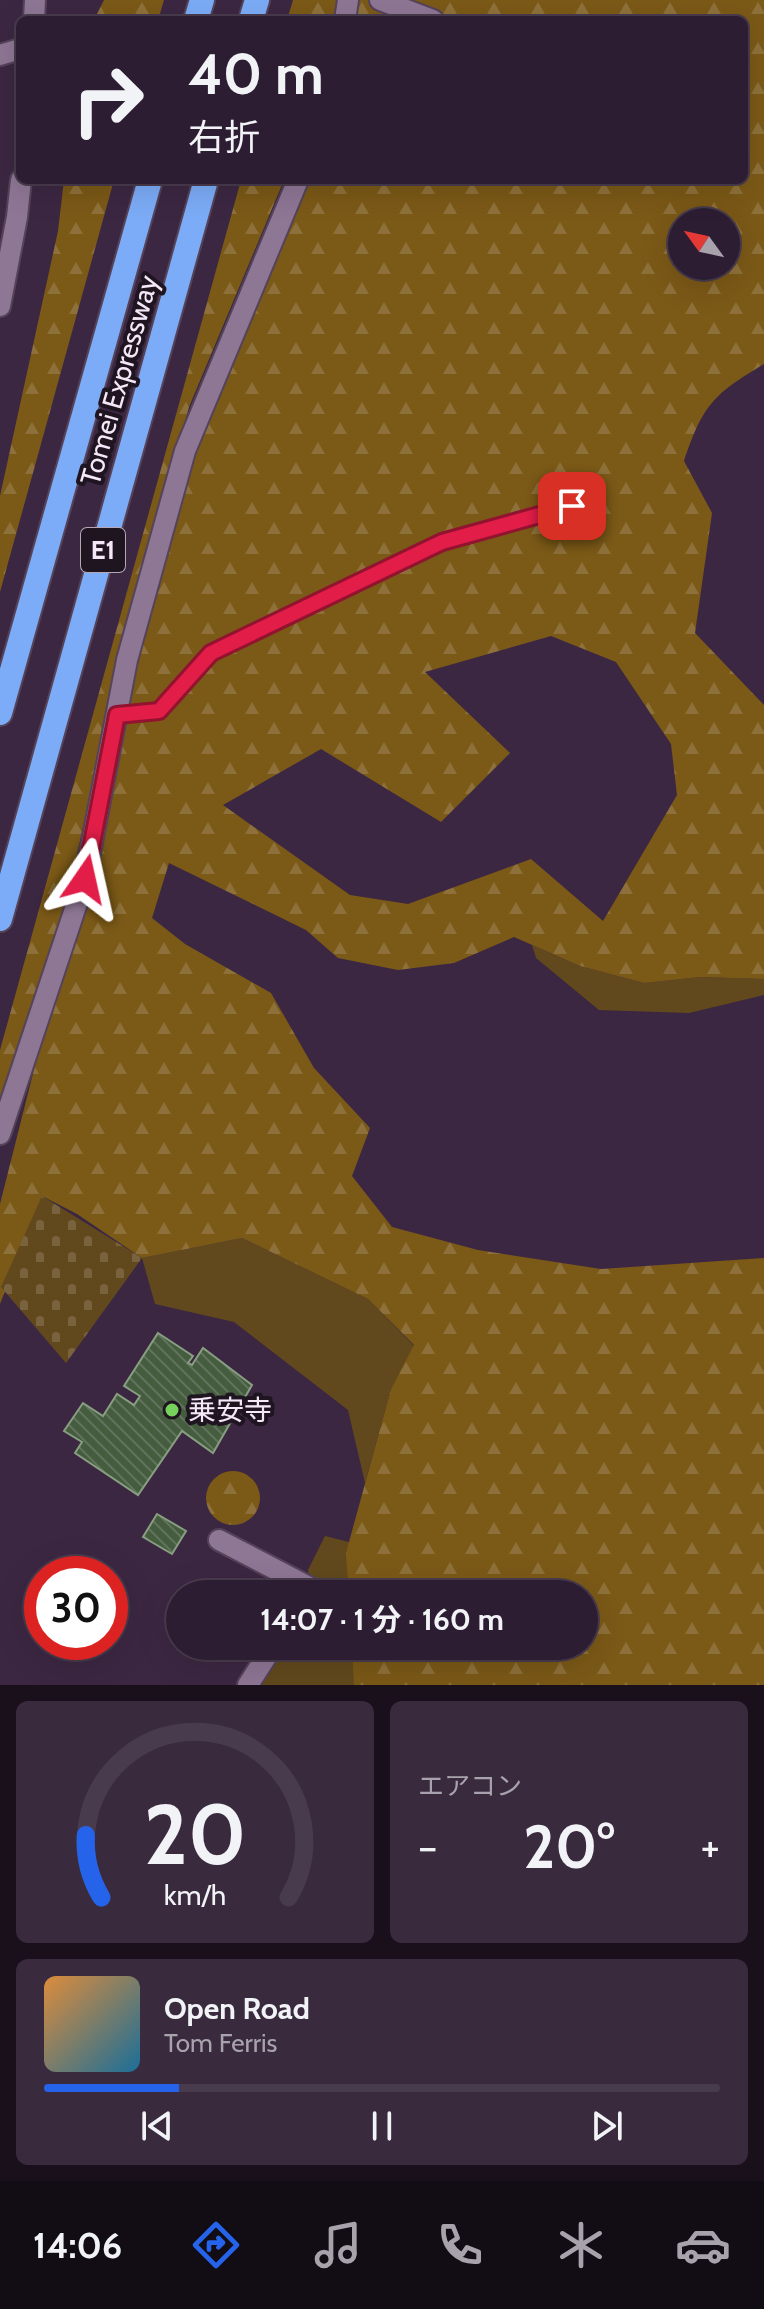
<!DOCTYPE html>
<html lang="ja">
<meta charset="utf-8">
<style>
:root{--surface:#2d1d32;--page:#392a3e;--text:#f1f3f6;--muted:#a7a2ac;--line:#483b4d;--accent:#2563eb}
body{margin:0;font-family:Cabin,"Noto Sans JP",sans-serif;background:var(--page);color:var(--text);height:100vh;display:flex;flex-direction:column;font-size:30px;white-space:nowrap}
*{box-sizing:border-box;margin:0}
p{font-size:26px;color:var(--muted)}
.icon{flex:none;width:44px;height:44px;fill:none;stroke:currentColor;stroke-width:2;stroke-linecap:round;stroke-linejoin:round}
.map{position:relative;height:1685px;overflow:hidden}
.panel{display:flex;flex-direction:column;gap:16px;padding:16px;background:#19101c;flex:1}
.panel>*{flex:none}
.hud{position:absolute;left:16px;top:16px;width:732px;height:168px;border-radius:12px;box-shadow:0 8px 32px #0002,0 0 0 2px var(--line);background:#2d1d32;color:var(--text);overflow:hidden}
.needle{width:52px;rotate:303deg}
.controls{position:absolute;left:668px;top:208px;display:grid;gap:16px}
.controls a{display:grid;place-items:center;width:72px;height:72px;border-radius:50%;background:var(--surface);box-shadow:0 8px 32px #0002,0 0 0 2px var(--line);font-size:40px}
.speed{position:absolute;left:24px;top:1556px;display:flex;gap:16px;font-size:40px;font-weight:700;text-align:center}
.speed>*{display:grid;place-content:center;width:104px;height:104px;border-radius:50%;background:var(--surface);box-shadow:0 8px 32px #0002,0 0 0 2px var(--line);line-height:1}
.speed .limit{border:12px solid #d22;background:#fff;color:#111}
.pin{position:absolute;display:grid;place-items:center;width:68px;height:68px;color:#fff;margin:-34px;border-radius:16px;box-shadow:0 4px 12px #0006}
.me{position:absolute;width:88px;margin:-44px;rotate:11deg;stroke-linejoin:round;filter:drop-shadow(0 0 6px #0008)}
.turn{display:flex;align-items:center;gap:28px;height:168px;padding:0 40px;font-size:36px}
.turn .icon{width:104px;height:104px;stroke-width:2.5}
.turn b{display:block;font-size:56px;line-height:68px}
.big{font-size:60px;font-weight:700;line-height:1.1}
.panel .tile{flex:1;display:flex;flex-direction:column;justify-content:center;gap:12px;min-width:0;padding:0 28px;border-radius:12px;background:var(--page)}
.panel .dial{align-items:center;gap:0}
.dial svg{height:208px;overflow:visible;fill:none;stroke:var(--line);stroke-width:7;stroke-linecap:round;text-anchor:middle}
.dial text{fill:var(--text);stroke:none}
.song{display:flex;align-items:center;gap:24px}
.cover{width:96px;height:96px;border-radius:12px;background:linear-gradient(135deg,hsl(30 70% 55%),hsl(200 70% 35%))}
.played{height:8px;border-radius:4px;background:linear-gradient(90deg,var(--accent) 20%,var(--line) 20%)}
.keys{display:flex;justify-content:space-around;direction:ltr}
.heat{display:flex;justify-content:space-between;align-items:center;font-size:44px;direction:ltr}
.panel .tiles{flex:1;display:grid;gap:16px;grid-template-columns:1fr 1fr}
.tile:last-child{grid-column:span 2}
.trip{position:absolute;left:166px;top:1580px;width:432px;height:80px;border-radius:40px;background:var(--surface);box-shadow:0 8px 32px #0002,0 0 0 2px var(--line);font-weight:700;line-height:80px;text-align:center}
.dock{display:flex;height:128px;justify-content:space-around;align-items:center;background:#120c14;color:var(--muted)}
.dock .icon{width:56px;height:56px}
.dock .selected{color:var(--accent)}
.dock b{font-size:36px;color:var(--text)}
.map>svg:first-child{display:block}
.green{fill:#62491d}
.forest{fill:url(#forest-firs);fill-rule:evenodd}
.cemetery{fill:url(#cemetery-stones)}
.building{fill:url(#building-back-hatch);stroke:#879f80;stroke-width:2}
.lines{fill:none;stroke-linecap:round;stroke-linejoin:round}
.service-casing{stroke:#55435a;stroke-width:18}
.minor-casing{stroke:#55435a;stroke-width:24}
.tertiary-casing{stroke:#55435a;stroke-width:24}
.motorway-casing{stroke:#55435a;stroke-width:28}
.service{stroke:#8e7695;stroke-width:14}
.minor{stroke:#8e7695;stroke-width:20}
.tertiary{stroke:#8e7695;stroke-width:20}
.motorway{stroke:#7cacf7;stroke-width:24}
.route-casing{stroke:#92132f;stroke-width:20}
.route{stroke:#e11d48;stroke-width:14}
.poi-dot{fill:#75d25a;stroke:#1e1520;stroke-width:3}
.labels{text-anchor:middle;stroke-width:8;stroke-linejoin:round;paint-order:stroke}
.shield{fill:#1e1520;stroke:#b4a8b7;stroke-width:2}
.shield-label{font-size:26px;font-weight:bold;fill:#f4e7f8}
.street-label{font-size:28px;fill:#f4e7f8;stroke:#1e1520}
.poi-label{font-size:28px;fill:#f4e7f8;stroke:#1e1520;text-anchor:start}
</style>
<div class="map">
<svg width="764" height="1685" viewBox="0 0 764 1685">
<defs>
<pattern id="forest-firs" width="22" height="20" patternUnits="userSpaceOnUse" patternTransform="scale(2)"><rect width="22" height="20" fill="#7b5917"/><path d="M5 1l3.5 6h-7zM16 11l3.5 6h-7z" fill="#8e713a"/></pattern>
<pattern id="cemetery-stones" width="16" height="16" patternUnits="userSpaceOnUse" patternTransform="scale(2)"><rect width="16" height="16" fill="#62491d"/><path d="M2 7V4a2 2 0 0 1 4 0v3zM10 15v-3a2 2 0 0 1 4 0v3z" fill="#79633f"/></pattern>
<pattern id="building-back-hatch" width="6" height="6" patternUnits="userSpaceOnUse" patternTransform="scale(2)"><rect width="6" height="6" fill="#455c3f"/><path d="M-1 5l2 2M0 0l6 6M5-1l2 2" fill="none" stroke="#60735c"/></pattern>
</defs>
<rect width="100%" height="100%" fill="#3c2742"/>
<g class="green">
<polygon points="532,945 580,966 644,983 701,977 764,979 764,995 689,1013 599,1010 536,958"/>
<polygon points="242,1238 368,1299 414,1346 391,1389 365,1483 348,1410 234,1322 155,1304 142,1258"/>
<polygon points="325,1536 349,1542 351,1594 308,1594 311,1588 308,1570"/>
<polygon points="280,1646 353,1646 355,1685 259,1685"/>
</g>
<g class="forest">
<polygon points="104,0 164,0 158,20 94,20"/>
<polygon points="293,0 338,0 334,20 287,20"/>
<path d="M348,0h416v364c-50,30 -61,40 -80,97l28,52 -17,120 69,72v274l-63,-2 -57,6 -64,-17 -66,-29 -60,26 -56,7 -60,-12 -32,-28 -137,-67 -17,55 33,26 86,49 43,75 56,60 -18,48 40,51 86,23 123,19 163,-11v427h-410l-2,-39h232v-52h-235l-3,-40 3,-12 42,-153 23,-44 -46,-46 -126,-61 -100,20 -65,-44 -35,-18 -42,108v-100l198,-783 98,-241h448v-160h-399zM682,222h44v44h-44zM551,636l65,26 55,82 6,51 -74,126 -72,-62 -123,45 -58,-9 -127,-90 98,-56 120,73 69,-69 -85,-81z"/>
<polygon points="64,180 114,180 0,592 0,496 58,231"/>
<polygon points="241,180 284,180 189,407 124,642 64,913 0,1137 0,1050"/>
<circle cx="233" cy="1498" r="27"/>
</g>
<polygon class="cemetery" points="42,1196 142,1258 66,1363 1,1287"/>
<g class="building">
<polygon points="158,1333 193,1356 188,1363 192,1365 203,1348 252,1385 213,1453 182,1431 138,1495 75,1453 82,1442 64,1431 83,1403 103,1416 117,1394 134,1405 140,1396 124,1386"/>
<polygon points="157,1514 186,1531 172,1554 143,1537"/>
</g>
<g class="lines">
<g class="service-casing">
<polyline id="service" points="117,715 159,711 211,653 442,542 572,506"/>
</g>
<g class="minor-casing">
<g id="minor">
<polyline points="380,0 433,20"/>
<polyline points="345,20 348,0"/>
<polyline points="0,55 20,49"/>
<polyline points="0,1134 85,879 127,660 185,451 298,180"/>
<polyline points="219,1540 311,1588 307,1594"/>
<polyline points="248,1685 273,1646"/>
</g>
</g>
<g class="tertiary-casing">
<g id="tertiary">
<polyline points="34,20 35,0"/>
<polyline points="0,306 17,217 21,180"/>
</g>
</g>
<g class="motorway-casing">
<g id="motorway">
<polyline points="196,20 202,0"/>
<polyline points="251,20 257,0"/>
<polyline points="0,713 150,180"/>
<polyline points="0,919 206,180"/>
</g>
</g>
<use href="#service" class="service"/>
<use href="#minor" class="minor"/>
<use href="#tertiary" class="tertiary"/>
<use href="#motorway" class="motorway"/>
</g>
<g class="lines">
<g class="route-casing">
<polyline id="route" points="85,879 117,715 159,711 211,653 442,542 572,506"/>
</g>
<use href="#route" class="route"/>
</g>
<circle class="poi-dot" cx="172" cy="1410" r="8"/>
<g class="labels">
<rect class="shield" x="81" y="528" width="44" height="44" rx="6"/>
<g class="shield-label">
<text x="103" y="559">E1</text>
</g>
<g class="street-label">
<text transform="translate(119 380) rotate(-74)" y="10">Tomei Expressway</text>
</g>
<g class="poi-label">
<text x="188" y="1420">乗安寺</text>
</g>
</g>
</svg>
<div class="controls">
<a><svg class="needle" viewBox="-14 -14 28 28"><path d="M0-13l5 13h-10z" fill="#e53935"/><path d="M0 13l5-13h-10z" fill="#a7a2ac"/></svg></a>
</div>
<div class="speed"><div class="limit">30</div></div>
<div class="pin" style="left:572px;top:506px;background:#d93025"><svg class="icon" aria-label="arrive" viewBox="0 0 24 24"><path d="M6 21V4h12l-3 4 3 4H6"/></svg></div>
<svg class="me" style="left:85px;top:879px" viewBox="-20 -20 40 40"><path d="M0-17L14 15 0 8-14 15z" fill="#e11d48" stroke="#fff" stroke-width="4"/></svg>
<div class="trip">14:07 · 1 分 · 160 m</div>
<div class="hud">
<div class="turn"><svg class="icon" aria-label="right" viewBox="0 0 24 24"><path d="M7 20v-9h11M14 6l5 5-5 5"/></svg><div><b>40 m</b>右折</div></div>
</div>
</div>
<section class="panel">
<div class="tiles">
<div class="tile dial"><svg viewBox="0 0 100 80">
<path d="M14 69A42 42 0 1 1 86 69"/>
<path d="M14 69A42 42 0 0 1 8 45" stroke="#2563eb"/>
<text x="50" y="56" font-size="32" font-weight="700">20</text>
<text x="50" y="72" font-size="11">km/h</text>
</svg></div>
<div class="tile"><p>エアコン</p>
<div class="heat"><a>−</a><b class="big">20°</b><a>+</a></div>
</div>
<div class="tile">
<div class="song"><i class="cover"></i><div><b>Open Road</b><p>Tom Ferris</p></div></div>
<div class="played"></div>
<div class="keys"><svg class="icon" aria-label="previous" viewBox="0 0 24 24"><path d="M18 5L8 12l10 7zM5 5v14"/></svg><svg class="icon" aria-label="pause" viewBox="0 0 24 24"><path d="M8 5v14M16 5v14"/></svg><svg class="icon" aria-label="next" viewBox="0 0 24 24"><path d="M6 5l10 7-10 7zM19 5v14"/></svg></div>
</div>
</div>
</section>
<nav class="dock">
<b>14:06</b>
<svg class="icon selected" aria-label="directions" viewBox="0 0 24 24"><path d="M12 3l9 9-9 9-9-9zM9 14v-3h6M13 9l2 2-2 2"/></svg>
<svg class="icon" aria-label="music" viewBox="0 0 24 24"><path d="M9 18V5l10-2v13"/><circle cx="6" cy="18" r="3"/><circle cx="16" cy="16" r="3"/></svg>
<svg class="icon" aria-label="phone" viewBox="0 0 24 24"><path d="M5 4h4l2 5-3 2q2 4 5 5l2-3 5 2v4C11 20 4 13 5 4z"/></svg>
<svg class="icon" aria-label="climate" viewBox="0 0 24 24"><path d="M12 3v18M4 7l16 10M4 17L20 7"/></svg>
<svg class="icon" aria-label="car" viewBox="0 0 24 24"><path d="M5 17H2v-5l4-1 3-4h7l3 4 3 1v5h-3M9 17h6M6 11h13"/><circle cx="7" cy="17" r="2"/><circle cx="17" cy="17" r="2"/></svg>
</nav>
